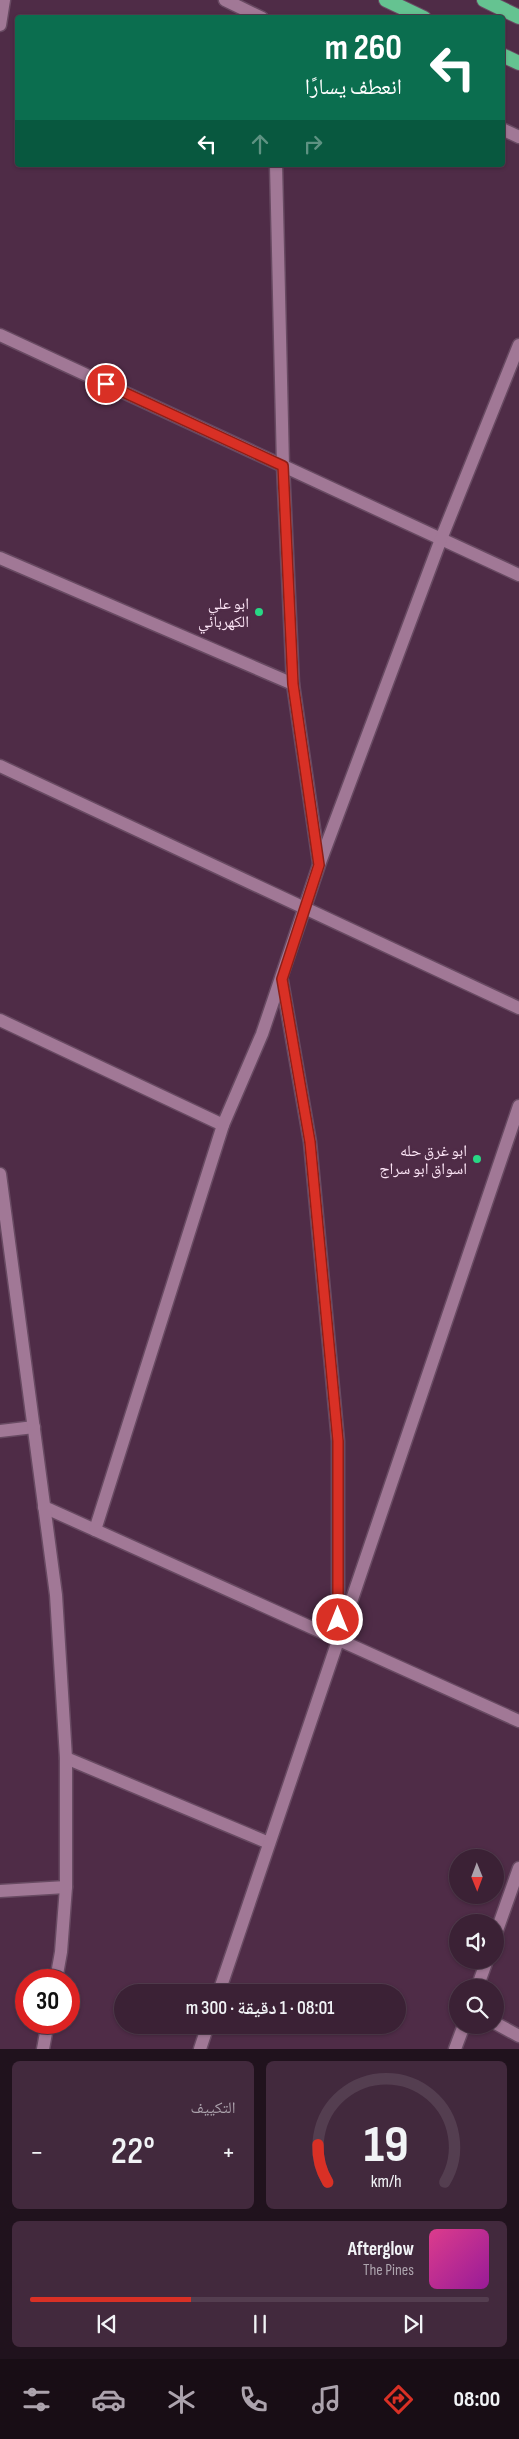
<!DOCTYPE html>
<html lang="ar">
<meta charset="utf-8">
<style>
:root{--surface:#3b2135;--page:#42293d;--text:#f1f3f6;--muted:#aca3ad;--line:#543e50;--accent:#d93025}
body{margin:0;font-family:"Sofia Sans Condensed","Noto Naskh Arabic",sans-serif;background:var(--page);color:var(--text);direction:rtl;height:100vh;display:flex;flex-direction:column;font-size:19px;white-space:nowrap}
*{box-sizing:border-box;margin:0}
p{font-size:16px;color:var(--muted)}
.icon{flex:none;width:28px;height:28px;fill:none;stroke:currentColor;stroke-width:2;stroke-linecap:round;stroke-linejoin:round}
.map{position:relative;height:2049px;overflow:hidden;direction:ltr}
.drawer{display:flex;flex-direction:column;gap:12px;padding:12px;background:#20121d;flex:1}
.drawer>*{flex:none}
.top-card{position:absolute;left:15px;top:15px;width:490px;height:152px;border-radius:5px;box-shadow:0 1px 4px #0004,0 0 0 1px var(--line);direction:rtl;background:#0b6e4f;color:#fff;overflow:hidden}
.needle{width:32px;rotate:179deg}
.fabs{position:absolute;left:449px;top:1849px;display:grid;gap:10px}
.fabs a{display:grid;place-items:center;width:55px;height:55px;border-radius:50%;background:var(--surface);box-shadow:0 1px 4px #0004,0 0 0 1px var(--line);font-size:25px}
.speed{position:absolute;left:15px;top:1969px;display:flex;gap:10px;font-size:25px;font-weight:700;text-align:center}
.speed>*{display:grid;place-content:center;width:65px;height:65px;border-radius:50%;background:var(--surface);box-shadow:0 1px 4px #0004,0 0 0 1px var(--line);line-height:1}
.speed .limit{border:8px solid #d22;background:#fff;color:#111}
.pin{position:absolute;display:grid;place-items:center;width:42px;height:42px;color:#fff;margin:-21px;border:2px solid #fff;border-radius:50%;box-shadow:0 1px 5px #0007}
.me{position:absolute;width:55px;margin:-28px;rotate:0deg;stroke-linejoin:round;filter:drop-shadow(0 0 4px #0008)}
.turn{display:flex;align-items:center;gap:18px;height:105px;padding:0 20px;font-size:22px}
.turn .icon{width:65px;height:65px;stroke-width:2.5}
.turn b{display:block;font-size:35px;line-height:42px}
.lanes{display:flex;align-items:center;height:48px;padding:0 20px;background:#0003;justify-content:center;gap:25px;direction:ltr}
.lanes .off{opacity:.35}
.big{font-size:38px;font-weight:600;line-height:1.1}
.drawer .tile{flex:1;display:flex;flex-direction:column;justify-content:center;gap:8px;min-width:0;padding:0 18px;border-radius:8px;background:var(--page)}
.drawer .dial{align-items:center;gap:0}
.dial svg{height:130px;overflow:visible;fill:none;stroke:var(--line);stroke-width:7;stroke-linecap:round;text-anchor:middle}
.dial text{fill:var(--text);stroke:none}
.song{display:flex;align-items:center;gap:15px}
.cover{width:60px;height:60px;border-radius:8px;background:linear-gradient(135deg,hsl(330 70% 55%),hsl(300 70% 35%))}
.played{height:5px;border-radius:2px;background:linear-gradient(90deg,var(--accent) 35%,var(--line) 35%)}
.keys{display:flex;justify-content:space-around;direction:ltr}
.heat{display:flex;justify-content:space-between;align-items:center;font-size:28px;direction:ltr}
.drawer .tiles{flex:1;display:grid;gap:12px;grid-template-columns:1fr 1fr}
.tile:last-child{grid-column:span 2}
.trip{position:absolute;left:114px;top:1984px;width:292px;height:50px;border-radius:25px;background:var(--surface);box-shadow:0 1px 4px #0004,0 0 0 1px var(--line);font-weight:600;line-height:50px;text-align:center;direction:rtl}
.tabs{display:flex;height:80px;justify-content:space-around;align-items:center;background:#180d15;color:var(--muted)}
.tabs .icon{width:35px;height:35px}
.tabs .current{color:var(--accent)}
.tabs b{font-size:22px;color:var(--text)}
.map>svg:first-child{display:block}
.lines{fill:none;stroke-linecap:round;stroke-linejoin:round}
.minor-casing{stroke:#684a62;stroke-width:15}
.tertiary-casing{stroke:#684a62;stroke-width:15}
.trunk-casing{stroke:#684a62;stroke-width:16}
.minor{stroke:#a17896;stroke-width:12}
.tertiary{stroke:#a17896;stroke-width:12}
.trunk{stroke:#65c391;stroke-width:14}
.route-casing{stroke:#8d1f18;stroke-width:12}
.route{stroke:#d93025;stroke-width:9}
.poi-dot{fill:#28d885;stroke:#4f2c47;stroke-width:2}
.labels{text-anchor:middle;stroke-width:5;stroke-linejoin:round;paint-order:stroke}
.poi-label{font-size:16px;fill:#fde6f7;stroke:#4f2c47;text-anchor:end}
</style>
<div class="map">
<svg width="519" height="2049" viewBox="0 0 519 2049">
<rect width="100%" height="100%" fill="#4f2c47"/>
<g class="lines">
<g class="minor-casing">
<g id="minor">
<polyline points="225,0 262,18"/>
<polyline points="502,129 519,137"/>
<polyline points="276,165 283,466 293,684 319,863"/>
<polyline points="0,335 519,575"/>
<polyline points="0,558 293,684"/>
<polyline points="0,766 519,1008"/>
<polyline points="282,981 310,1142 338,1441 338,1628"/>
<polyline points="0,1020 223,1125"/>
<polyline points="0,1431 34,1427"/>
<polyline points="44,1507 519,1721"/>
<polyline points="95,1530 223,1125 262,1034 319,865 441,539 519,345"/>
<polyline points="66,1758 269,1843"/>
<polyline points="0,1891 66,1887"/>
<polyline points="495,1936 519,1868"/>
<polyline points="477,1988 487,1960"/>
<polyline points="219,1992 519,1106"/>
<polyline points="495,2023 519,2036"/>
<polyline points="200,2049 208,2025"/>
<polyline points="455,2049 464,2025"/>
</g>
</g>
<g class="tertiary-casing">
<g id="tertiary">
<polyline points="0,25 4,0"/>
<polyline points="0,1174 56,1595 66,1758 66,1887 61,1952 56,1980"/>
<polyline points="43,2049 48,2022"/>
</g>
</g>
<g class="trunk-casing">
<g id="trunk">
<polyline points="386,0 424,18"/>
<polyline points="484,0 519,17"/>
<polyline points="502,55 519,63"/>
</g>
</g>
<use href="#minor" class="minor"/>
<use href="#tertiary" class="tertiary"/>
<use href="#trunk" class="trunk"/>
</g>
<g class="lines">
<g class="route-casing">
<polyline id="route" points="106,384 283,466 293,684 319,865 282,979 310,1142 338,1441 338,1620"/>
</g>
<use href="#route" class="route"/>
</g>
<g class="poi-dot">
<circle cx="259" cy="612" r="5"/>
<circle cx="477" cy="1159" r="5"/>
</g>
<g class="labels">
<g class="poi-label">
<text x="249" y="609">ابو علي<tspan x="249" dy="18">الكهربائي</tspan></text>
<text x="467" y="1156">ابو غرق حله<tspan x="467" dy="18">اسواق ابو سراج</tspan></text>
</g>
</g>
</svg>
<div class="fabs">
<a><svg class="needle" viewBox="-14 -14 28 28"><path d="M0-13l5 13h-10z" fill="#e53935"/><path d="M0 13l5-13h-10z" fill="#aca3ad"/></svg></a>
<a><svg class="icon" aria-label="sound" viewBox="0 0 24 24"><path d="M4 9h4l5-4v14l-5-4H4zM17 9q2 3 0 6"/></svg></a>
<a><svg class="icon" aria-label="search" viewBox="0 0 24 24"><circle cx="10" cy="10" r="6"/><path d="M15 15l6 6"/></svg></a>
</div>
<div class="speed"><div class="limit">30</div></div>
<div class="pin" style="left:106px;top:384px;background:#d93025"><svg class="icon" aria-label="arrive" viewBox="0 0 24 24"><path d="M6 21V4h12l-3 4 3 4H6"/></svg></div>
<svg class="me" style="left:338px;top:1620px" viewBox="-20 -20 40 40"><circle r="17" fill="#d93025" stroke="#fff" stroke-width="3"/><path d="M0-11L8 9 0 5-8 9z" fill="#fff"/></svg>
<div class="trip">08:01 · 1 دقيقة · 300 m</div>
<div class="top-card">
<div class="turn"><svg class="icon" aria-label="left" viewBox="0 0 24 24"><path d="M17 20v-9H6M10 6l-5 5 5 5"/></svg><div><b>260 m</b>انعطف يسارًا</div></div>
<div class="lanes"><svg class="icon" aria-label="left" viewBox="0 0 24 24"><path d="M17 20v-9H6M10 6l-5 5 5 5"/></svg><svg class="icon off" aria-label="ahead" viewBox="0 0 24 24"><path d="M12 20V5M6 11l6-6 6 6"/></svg><svg class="icon off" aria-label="right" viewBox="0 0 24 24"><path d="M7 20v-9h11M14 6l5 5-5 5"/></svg></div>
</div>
</div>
<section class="drawer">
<div class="tiles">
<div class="tile dial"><svg viewBox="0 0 100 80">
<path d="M14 69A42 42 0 1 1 86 69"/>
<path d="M14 69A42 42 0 0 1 8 46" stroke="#d93025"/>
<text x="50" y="56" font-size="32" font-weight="700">19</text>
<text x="50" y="72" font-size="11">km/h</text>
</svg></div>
<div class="tile"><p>التكييف</p>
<div class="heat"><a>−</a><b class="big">22°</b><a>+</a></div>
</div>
<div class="tile">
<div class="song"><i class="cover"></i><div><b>Afterglow</b><p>The Pines</p></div></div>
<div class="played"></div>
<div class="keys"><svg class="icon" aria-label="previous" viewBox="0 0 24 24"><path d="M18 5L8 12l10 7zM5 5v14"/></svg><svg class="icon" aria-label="pause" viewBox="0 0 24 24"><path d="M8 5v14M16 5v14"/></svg><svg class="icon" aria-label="next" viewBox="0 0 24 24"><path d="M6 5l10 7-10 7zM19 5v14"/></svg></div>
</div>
</div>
</section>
<nav class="tabs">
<b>08:00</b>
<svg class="icon current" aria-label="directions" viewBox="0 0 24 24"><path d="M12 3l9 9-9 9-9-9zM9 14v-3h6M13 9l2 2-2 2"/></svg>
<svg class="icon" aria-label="music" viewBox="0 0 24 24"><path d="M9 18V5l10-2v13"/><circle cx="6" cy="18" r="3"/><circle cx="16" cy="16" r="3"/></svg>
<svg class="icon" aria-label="phone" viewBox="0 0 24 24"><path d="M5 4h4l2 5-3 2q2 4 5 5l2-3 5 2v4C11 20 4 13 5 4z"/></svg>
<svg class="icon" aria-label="climate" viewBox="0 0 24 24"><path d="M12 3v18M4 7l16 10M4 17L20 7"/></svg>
<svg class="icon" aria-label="car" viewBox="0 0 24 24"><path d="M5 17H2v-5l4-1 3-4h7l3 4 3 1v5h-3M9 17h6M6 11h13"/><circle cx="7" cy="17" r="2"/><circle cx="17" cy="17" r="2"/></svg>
<svg class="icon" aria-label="filters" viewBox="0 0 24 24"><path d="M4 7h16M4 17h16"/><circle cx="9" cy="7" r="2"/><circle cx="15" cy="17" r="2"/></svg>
</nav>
